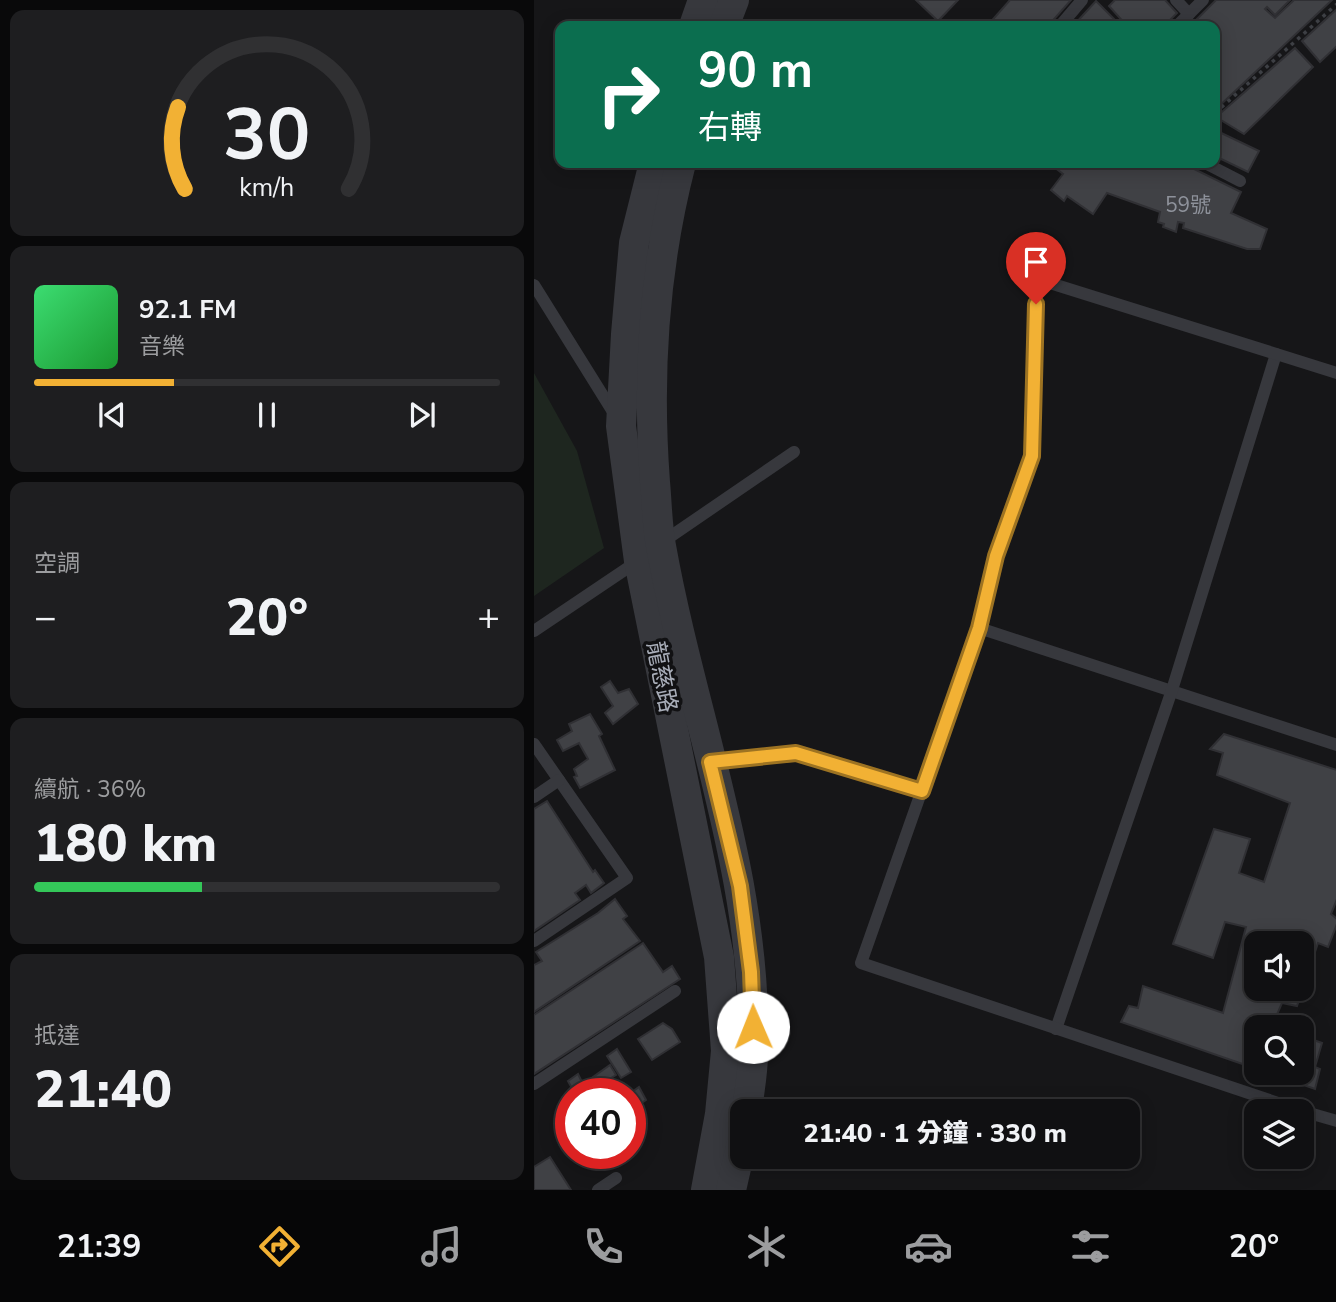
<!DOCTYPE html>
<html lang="zh-TW">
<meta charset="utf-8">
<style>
:root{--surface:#101012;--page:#1e1e20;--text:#f1f3f6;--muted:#9c9d9f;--line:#303032;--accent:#f2b134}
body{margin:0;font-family:"Nunito Sans","Noto Sans TC",sans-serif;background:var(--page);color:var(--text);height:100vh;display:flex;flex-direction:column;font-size:26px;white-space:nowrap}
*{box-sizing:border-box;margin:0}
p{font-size:23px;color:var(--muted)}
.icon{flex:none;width:38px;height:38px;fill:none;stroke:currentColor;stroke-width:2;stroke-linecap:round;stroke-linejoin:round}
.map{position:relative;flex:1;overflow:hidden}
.details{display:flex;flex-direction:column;gap:10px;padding:10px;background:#09090a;width:534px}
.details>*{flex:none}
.top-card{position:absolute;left:21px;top:21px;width:665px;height:147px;border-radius:14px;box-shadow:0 4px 18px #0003,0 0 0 2px var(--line);background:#0b6e4f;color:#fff;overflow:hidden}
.controls{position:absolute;left:710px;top:931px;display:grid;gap:14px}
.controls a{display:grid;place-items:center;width:70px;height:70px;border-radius:14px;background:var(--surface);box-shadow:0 4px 18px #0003,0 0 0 2px var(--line);font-size:35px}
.speed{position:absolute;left:21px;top:1078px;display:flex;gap:14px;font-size:35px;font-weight:700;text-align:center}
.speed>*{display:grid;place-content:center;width:91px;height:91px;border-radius:50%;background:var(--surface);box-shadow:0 4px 18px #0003,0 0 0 2px var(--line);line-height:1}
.speed .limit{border:10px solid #d22;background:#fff;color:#111}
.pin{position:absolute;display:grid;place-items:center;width:60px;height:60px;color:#fff;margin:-72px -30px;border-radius:50% 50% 50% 0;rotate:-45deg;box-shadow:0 0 7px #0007}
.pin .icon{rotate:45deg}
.me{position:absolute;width:77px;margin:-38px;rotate:359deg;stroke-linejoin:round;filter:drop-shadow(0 0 5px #0008)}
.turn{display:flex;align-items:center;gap:24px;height:147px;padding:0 28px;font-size:32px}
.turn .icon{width:91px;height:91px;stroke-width:2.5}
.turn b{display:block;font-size:49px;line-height:60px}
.big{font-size:52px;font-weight:800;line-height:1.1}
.details .widget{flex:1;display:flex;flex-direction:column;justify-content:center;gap:10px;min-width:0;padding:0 24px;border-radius:14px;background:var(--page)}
.details .dial{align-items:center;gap:0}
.dial svg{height:182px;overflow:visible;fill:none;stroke:var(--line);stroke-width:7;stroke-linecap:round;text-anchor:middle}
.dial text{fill:var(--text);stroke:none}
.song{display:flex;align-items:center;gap:21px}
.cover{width:84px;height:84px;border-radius:10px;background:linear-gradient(135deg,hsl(140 70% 55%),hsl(130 70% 35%))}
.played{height:7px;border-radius:4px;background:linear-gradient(90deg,var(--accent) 30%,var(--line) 30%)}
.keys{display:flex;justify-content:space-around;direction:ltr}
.heat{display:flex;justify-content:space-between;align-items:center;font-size:38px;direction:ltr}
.charge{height:10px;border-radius:5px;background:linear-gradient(90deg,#34c759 36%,var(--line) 0)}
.trip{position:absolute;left:196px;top:1099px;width:410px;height:70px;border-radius:14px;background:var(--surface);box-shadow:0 4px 18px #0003,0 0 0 2px var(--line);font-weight:800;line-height:70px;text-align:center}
.dock{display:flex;height:112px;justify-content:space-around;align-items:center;background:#060607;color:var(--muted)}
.dock .icon{width:49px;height:49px}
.dock .current{color:var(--accent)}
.dock b{font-size:32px;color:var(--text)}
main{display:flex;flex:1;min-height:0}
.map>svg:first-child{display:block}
.green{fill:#1e261f}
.building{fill:#404145;stroke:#303034;stroke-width:2;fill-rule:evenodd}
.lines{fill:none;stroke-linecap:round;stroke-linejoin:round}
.path{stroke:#3d3f44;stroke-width:3.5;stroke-dasharray:3.5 5;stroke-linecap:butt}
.service{stroke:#37383d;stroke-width:12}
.tertiary{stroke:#37383d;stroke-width:30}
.route-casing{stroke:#9d7322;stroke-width:18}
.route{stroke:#f2b134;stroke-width:12}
.labels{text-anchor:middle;stroke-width:7;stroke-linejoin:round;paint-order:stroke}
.number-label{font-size:21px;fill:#8e929b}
.street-label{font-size:24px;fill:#a8adb8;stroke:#111113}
</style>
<main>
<section class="details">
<div class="widget dial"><svg viewBox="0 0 100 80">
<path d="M14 69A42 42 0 1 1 86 69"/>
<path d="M14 69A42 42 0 0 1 11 33" stroke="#f2b134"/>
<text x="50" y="56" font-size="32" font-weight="700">30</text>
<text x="50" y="72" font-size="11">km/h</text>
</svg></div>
<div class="widget">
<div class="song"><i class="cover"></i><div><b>92.1 FM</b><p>音樂</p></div></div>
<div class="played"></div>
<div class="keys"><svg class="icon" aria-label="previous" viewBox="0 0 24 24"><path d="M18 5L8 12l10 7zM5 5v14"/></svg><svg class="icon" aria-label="pause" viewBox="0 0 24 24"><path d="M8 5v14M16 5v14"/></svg><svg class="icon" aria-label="next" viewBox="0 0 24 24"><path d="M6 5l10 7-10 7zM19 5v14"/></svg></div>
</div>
<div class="widget"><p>空調</p>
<div class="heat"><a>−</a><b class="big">20°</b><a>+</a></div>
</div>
<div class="widget"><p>續航 · 36%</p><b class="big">180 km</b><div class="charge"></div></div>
<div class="widget"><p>抵達</p><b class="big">21:40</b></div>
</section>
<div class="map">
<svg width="803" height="1190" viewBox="0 0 803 1190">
<rect width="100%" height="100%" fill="#161618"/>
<polygon class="green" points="0,373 43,451 70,548 0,596"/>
<g class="building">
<polygon points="382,0 424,0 404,21"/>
<polygon points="476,0 537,0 514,26 453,26"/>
<polygon points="581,0 631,0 643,13 630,26 593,26 575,6"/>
<polygon points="682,0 756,0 741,15 733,7 731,9 741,18 760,0 798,0 681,110 681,26 656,26"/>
<polygon points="562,1 587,26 539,26"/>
<polygon points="803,9 803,46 786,62 768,41"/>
<polygon points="761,48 779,67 710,134 682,117"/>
<polygon points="681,130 725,151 714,172 681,156"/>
<polygon points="515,163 648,163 707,192 697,213 733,229 726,249 713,249 649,228 650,223 644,222 642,232 629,227 630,224 624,222 626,212 573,193 559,214 533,196 530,201 517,190 529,174"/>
<polygon points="76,681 84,693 95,689 104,704 79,724 71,713 79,706 67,687"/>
<polygon points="56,714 68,734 65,736 81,770 46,788 40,777 43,776 40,769 54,759 45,743 29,751 23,740 38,731 35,724"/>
<path d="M690,734l113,36v129l-6,15 6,5v5l-9,23 -10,-4 -21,63 -15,-3 -10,23 5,1h-20v42l-136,-47 8,-16 9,2 5,-22 80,27 23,-86 -21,-5 -12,36 -40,-14 41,-115 36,10 -11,34 25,9 26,-79 -73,-28 6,-22 -13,-4zM723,943h45v46h-45z"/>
<polygon points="13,801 59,872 61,870 70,883 57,893 52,885 41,893 46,900 0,931 0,809"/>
<polygon points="81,899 93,916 89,919 106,941 0,1012 0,965 8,961 2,952 64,913"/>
<polygon points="109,943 129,972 138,966 146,979 0,1074 0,1015"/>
<polygon points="129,1023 138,1029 146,1042 118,1060 104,1039"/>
<polygon points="768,1036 788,1043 781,1067 786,1069 781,1089 735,1073 768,1073"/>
<polygon points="83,1049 97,1072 87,1078 73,1056"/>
<polygon points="76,1065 82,1075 54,1092 52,1088 41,1094 34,1081 44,1074 49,1084"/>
<polygon points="105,1087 112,1100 96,1111 95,1094"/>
<polygon points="16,1157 37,1190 0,1190 0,1167"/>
</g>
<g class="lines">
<polyline class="path" points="681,113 803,4"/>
<g class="service">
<polyline points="642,0 655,14"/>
<polyline points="526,26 548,0"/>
<polyline points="643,26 669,0"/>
<polyline points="671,163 706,181"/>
<polyline points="0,285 81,415"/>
<polyline points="127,543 260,452"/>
<polyline points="445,628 803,745"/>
<polyline points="0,631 104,561"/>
<polyline points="0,744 93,878 0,941"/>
<polyline points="176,762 262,753 388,791"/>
<polyline points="0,797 25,780"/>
<polyline points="522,1029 638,690 742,354"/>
<polyline points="0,1084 141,991"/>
<polyline points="768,1111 327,963 445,628 462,556 498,456 503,279 803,373"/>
<polyline points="768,1111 803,1121"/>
<polyline points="64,1190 82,1178"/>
</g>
<g class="tertiary">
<polyline points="160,26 169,0"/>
<polyline points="190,26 200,0"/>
<polyline points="120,163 100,243 92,334 87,426 105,561 185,957 192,1051 186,1114 172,1190"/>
<path d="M147,163c-27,104 -34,212 -26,319 2,21 2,43 6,64 30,168 98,334 92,508 0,19 -4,38 -6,57"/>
<polyline points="197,1190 208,1142"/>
</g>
</g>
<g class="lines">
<g class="route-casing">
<polyline id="route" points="219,1027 217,972 206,886 176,762 262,753 388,791 445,628 462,556 498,456 502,304"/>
</g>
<use href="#route" class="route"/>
</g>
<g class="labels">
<g class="number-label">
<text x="654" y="212">59號</text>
</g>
<g class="street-label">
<text transform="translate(128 677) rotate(79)" y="8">龍慈路</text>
</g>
</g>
</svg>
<div class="controls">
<a><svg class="icon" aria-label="sound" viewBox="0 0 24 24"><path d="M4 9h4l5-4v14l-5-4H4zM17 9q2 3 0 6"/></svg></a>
<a><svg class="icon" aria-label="search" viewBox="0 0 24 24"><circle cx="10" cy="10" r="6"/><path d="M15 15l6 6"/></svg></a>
<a><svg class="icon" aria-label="layers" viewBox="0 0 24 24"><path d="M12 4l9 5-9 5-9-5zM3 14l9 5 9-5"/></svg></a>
</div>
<div class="speed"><div class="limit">40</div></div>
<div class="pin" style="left:502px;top:304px;background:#d93025"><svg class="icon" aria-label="arrive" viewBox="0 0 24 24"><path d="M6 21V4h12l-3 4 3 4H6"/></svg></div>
<svg class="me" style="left:219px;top:1027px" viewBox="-20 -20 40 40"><circle r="19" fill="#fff"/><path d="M0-13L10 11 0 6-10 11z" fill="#f2b134"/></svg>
<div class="trip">21:40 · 1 分鐘 · 330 m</div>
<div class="top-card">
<div class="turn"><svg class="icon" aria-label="right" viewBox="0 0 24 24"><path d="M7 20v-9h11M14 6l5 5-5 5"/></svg><div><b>90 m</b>右轉</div></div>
</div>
</div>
</main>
<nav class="dock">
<b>21:39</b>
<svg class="icon current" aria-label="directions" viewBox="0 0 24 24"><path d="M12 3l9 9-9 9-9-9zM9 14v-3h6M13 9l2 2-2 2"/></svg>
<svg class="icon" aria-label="music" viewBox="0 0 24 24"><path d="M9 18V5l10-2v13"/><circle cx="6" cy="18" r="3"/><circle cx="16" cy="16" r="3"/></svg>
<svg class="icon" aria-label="phone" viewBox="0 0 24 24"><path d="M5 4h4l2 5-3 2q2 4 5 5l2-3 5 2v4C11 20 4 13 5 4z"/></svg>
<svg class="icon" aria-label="climate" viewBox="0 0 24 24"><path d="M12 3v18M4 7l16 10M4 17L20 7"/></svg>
<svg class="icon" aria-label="car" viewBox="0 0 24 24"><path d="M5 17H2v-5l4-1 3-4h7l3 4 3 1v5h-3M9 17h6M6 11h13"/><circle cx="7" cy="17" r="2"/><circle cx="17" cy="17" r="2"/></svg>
<svg class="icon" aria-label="filters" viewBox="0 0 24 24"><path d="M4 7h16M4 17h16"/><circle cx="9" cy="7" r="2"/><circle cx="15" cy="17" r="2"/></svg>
<b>20°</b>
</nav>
